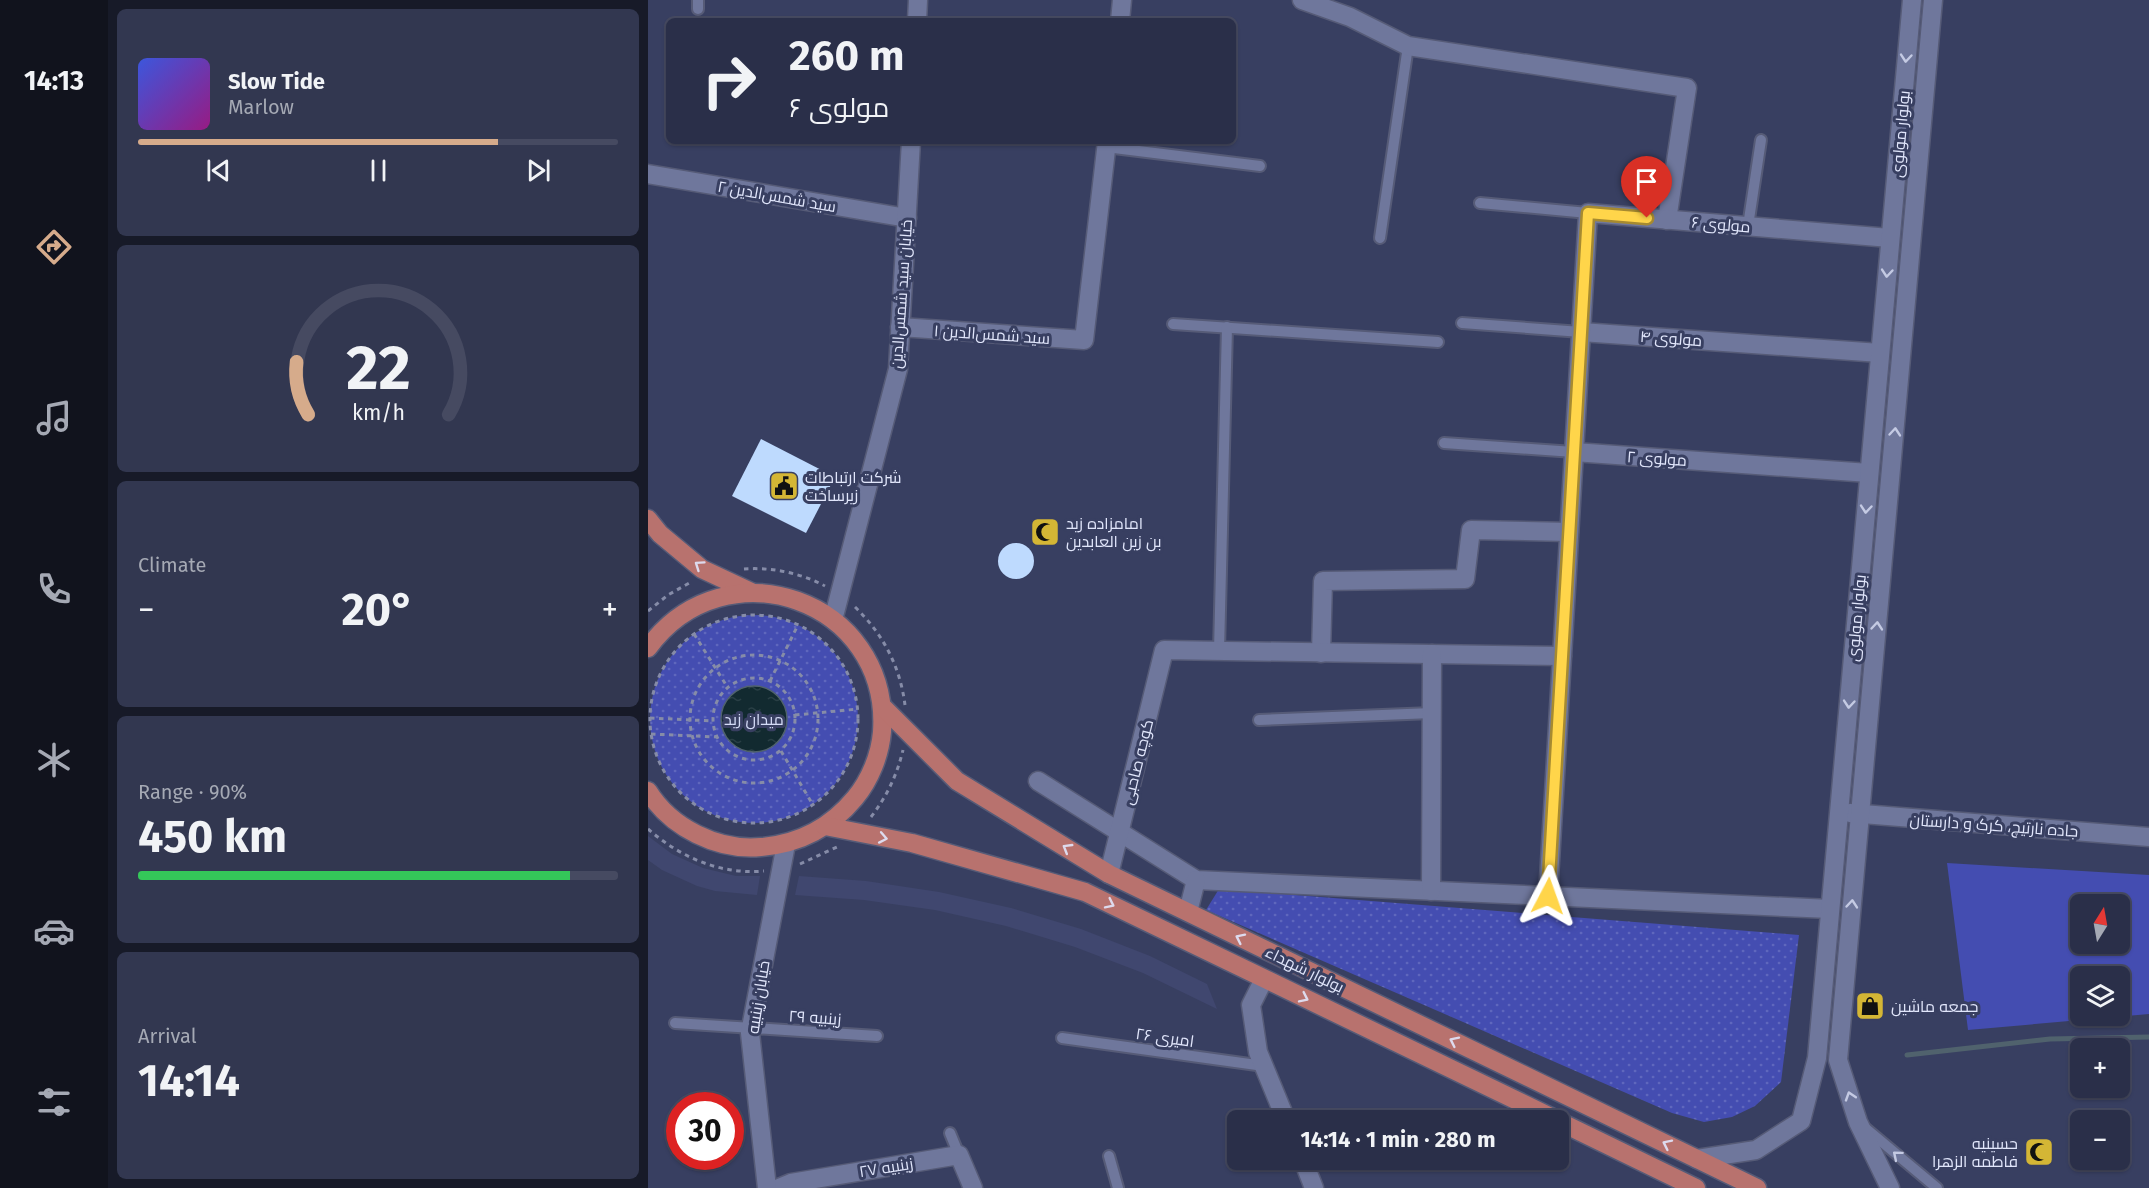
<!DOCTYPE html>
<meta charset="utf-8">
<style>
:root{--surface:#2a2f49;--page:#323750;--text:#f1f3f6;--muted:#a5a9b4;--line:#464a61;--accent:#d6ab8b}
body{margin:0;font-family:"Fira Sans",Cairo,sans-serif;background:var(--page);color:var(--text);height:100vh;display:flex;flex-direction:column;font-size:22px;white-space:nowrap}
*{box-sizing:border-box;margin:0}
p{font-size:20px;color:var(--muted)}
.icon{flex:none;width:33px;height:33px;fill:none;stroke:currentColor;stroke-width:2;stroke-linecap:round;stroke-linejoin:round}
.map{position:relative;flex:1;overflow:hidden}
.details{display:flex;flex-direction:column;gap:9px;padding:9px;background:#171a28;width:540px}
.details>*{flex:none}
.top-card{position:absolute;left:18px;top:18px;width:570px;height:126px;border-radius:9px;box-shadow:0 2px 4px #0004,0 0 0 2px var(--line);background:#2a2f49;color:var(--text);overflow:hidden}
.needle{width:39px;rotate:11deg}
.buttons{position:absolute;left:1422px;top:894px;display:grid;gap:12px}
.buttons a{display:grid;place-items:center;width:60px;height:60px;border-radius:9px;background:var(--surface);box-shadow:0 2px 4px #0004,0 0 0 2px var(--line);font-size:30px}
.speed{position:absolute;left:18px;top:1092px;display:flex;gap:12px;font-size:30px;font-weight:700;text-align:center}
.speed>*{display:grid;place-content:center;width:78px;height:78px;border-radius:50%;background:var(--surface);box-shadow:0 2px 4px #0004,0 0 0 2px var(--line);line-height:1}
.speed .limit{border:9px solid #d22;background:#fff;color:#111}
.pin{position:absolute;display:grid;place-items:center;width:51px;height:51px;color:#fff;margin:-62px -26px;border-radius:50% 50% 50% 0;rotate:-45deg;box-shadow:0 0 6px #0007}
.pin .icon{rotate:45deg}
.me{position:absolute;width:66px;margin:-33px;rotate:4deg;stroke-linejoin:round;filter:drop-shadow(0 0 4px #0008)}
.turn{display:flex;align-items:center;gap:21px;height:126px;padding:0 24px;font-size:27px}
.turn .icon{width:78px;height:78px;stroke-width:2.5}
.turn b{display:block;font-size:42px;line-height:51px}
.big{font-size:45px;font-weight:700;line-height:1.1}
.details .card{flex:1;display:flex;flex-direction:column;justify-content:center;gap:9px;min-width:0;padding:0 21px;border-radius:9px;background:var(--page)}
.details .dial{align-items:center;gap:0}
.dial svg{height:156px;overflow:visible;fill:none;stroke:var(--line);stroke-width:7;stroke-linecap:round;text-anchor:middle}
.dial text{fill:var(--text);stroke:none}
.song{display:flex;align-items:center;gap:18px}
.cover{width:72px;height:72px;border-radius:9px;background:linear-gradient(135deg,hsl(230 70% 55%),hsl(310 70% 35%))}
.played{height:6px;border-radius:3px;background:linear-gradient(90deg,var(--accent) 75%,var(--line) 75%)}
.keys{display:flex;justify-content:space-around;direction:ltr}
.heat{display:flex;justify-content:space-between;align-items:center;font-size:33px;direction:ltr}
.charge{height:9px;border-radius:4px;background:linear-gradient(90deg,#34c759 90%,var(--line) 0)}
.trip{position:absolute;left:579px;top:1110px;width:342px;height:60px;border-radius:9px;background:var(--surface);box-shadow:0 2px 4px #0004,0 0 0 2px var(--line);font-weight:700;line-height:60px;text-align:center}
main{display:flex;flex:1;min-height:0}
.tabs{display:flex;flex-direction:column;width:108px;justify-content:space-around;align-items:center;background:#11131d;color:var(--muted)}
.tabs .icon{width:42px;height:42px}
.tabs .selected{color:var(--accent)}
.tabs b{font-size:27px;color:var(--text)}
.map>svg:first-child{display:block}
.built{fill:#40476f}
.green{fill:url(#green-dots)}
.pitch{fill:#444db1;fill-rule:evenodd}
.water{fill:url(#water-ripples);stroke:#50626d;stroke-width:1.5}
.lines{fill:none;stroke-linecap:round;stroke-linejoin:round}
.stream{stroke:#50626d;stroke-width:5}
.building{fill:#bedafe}
.lane-casing{stroke:#565b77;stroke-width:14}
.street-casing{stroke:#565b77;stroke-width:21}
.secondary-casing{stroke:#565b77;stroke-width:21}
.primary-casing{stroke:#565b77;stroke-width:21}
.path{stroke:#868ca8;stroke-width:3;stroke-dasharray:4.5 4.5;stroke-linecap:butt}
.lane{stroke:#6f779c;stroke-width:10}
.street{stroke:#6f779c;stroke-width:18}
.secondary{stroke:#6f779c;stroke-width:18}
.primary{stroke:#b8726e;stroke-width:18}
.oneway{stroke:#c4cae3}
.oneway2{stroke:#dddaed}
.route-casing{stroke:#a68a30;stroke-width:15}
.route{stroke:#ffd54a;stroke-width:10}
.labels{text-anchor:middle;stroke-width:6;stroke-linejoin:round;paint-order:stroke}
.street-label{font-size:16px;fill:#e1e6fb;stroke:#383f61}
.poi-label{font-size:16px;fill:#e1e6fb;stroke:#383f61;text-anchor:start}
.park-label{font-size:16px;fill:#d5dcf7;stroke:#383f61}
</style>
<main>
<nav class="tabs">
<b>14:13</b>
<svg class="icon selected" aria-label="directions" viewBox="0 0 24 24"><path d="M12 3l9 9-9 9-9-9zM9 14v-3h6M13 9l2 2-2 2"/></svg>
<svg class="icon" aria-label="music" viewBox="0 0 24 24"><path d="M9 18V5l10-2v13"/><circle cx="6" cy="18" r="3"/><circle cx="16" cy="16" r="3"/></svg>
<svg class="icon" aria-label="phone" viewBox="0 0 24 24"><path d="M5 4h4l2 5-3 2q2 4 5 5l2-3 5 2v4C11 20 4 13 5 4z"/></svg>
<svg class="icon" aria-label="climate" viewBox="0 0 24 24"><path d="M12 3v18M4 7l16 10M4 17L20 7"/></svg>
<svg class="icon" aria-label="car" viewBox="0 0 24 24"><path d="M5 17H2v-5l4-1 3-4h7l3 4 3 1v5h-3M9 17h6M6 11h13"/><circle cx="7" cy="17" r="2"/><circle cx="17" cy="17" r="2"/></svg>
<svg class="icon" aria-label="filters" viewBox="0 0 24 24"><path d="M4 7h16M4 17h16"/><circle cx="9" cy="7" r="2"/><circle cx="15" cy="17" r="2"/></svg>
</nav>
<section class="details">
<div class="card">
<div class="song"><i class="cover"></i><div><b>Slow Tide</b><p>Marlow</p></div></div>
<div class="played"></div>
<div class="keys"><svg class="icon" aria-label="previous" viewBox="0 0 24 24"><path d="M18 5L8 12l10 7zM5 5v14"/></svg><svg class="icon" aria-label="pause" viewBox="0 0 24 24"><path d="M8 5v14M16 5v14"/></svg><svg class="icon" aria-label="next" viewBox="0 0 24 24"><path d="M6 5l10 7-10 7zM19 5v14"/></svg></div>
</div>
<div class="card dial"><svg viewBox="0 0 100 80">
<path d="M14 69A42 42 0 1 1 86 69"/>
<path d="M14 69A42 42 0 0 1 8 42" stroke="#d6ab8b"/>
<text x="50" y="56" font-size="32" font-weight="700">22</text>
<text x="50" y="72" font-size="11">km/h</text>
</svg></div>
<div class="card"><p>Climate</p>
<div class="heat"><a>−</a><b class="big">20°</b><a>+</a></div>
</div>
<div class="card"><p>Range · 90%</p><b class="big">450 km</b><div class="charge"></div></div>
<div class="card"><p>Arrival</p><b class="big">14:14</b></div>
</section>
<div class="map">
<svg width="1501" height="1188" viewBox="0 0 1501 1188">
<defs>
<pattern id="green-dots" width="8" height="8" patternUnits="userSpaceOnUse" patternTransform="scale(1.5)"><rect width="8" height="8" fill="#444db1"/><path d="M2 2h.1M6 6h.1" fill="none" stroke="#5f67bd" stroke-width="1.8" stroke-linecap="round"/></pattern>
<pattern id="water-ripples" width="26" height="14" patternUnits="userSpaceOnUse" patternTransform="scale(1.5)"><rect width="26" height="14" fill="#122a30"/><path d="M2 4q2-2 4 0t4 0M15 11q2-2 4 0t4 0" fill="none" stroke="#293f45"/></pattern>
</defs>
<rect width="100%" height="100%" fill="#383f61"/>
<g class="built">
<polygon points="0,836 24,854 55,868 88,876 112,876 109,895 67,891 49,886 14,870 0,860"/>
<polygon points="151,876 218,881 291,892 363,908 433,929 502,956 559,984 569,1009 495,973 427,947 358,926 287,910 216,900 147,895"/>
</g>
<g class="green">
<circle cx="106" cy="719" r="104"/>
<polygon points="571,889 1151,935 1133,1082 1107,1106 1084,1117 1056,1122 1024,1113 558,910"/>
</g>
<path class="pitch" d="M1299,863l202,12v139l-181,16zM1432,904h40v40h-40zM1432,976h40v40h-40z"/>
<circle class="water" cx="106" cy="719" r="33"/>
<g class="lines">
<polyline class="stream" points="1259,1055 1402,1039 1501,1037"/>
</g>
<g class="building">
<polygon points="113,439 187,477 158,533 84,496"/>
<circle cx="368" cy="561" r="18"/>
</g>
<g class="lines">
<g class="lane-casing">
<g id="lane">
<polyline points="50,9 50,0"/>
<polyline points="458,147 612,166"/>
<polyline points="832,203 940,213"/>
<polyline points="1100,226 1113,140"/>
<polyline points="732,238 760,46"/>
<polyline points="814,323 933,332"/>
<polyline points="525,324 790,342"/>
<polyline points="796,443 926,452"/>
<polyline points="571,651 579,327"/>
<polyline points="611,720 784,713"/>
<polyline points="27,1023 229,1036"/>
<polyline points="414,1038 616,1066"/>
<polyline points="1216,1127 1289,1188"/>
<polyline points="302,1133 311,1155"/>
<polyline points="461,1156 470,1188"/>
</g>
</g>
<g class="street-casing">
<g id="street">
<polyline points="654,0 702,17 760,46 1039,88 1019,220"/>
<polyline points="472,21 474,0"/>
<polyline points="0,174 259,218"/>
<polyline points="252,327 436,340 459,141"/>
<polyline points="933,332 1232,353"/>
<polyline points="926,452 1221,473"/>
<polyline points="673,653 675,581 817,579 823,530 921,532"/>
<polyline points="390,781 548,880 1182,909"/>
<polyline points="461,874 516,650 914,656"/>
<polyline points="783,891 784,654"/>
<polyline points="900,896 940,213 1242,238"/>
<polyline points="540,912 548,880"/>
<polyline points="131,1188 143,1183 311,1155 325,1188"/>
</g>
</g>
<g class="secondary-casing">
<g id="secondary">
<polyline points="269,21 270,0"/>
<polyline points="185,620 250,369 263,141"/>
<polyline points="1202,813 1501,837"/>
<polyline points="616,979 603,1005 610,1052 638,1120"/>
<polyline points="1049,1159 1108,1150 1153,1121 1169,1058 1264,0"/>
<polyline points="655,1160 666,1188"/>
<polyline points="119,1188 102,1033 138,844"/>
<polyline points="1242,1188 1210,1122 1190,1060 1285,0"/>
</g>
</g>
<g class="primary-casing">
<g id="primary">
<polyline points="0,519 12,534 54,569 103,592"/>
<path d="M0,648c77,-106 243,-48 234,84 -2,23 -12,48 -27,66 -24,29 -56,46 -94,49 -43,4 -90,-19 -113,-56"/>
<polyline points="234,706 309,781 461,874 1109,1188"/>
<polyline points="177,826 264,843 437,892 909,1120"/>
<polyline points="910,1121 1048,1188"/>
</g>
</g>
<g class="path">
<path d="M96,569c27,-2 57,4 81,17"/>
<path d="M207,607c28,27 45,59 50,98"/>
<polyline points="0,611 20,595 43,582"/>
<circle cx="106" cy="719" r="104"/>
<polyline points="46,634 80,688"/>
<circle cx="106" cy="719" r="64"/>
<circle cx="106" cy="719" r="41"/>
<polyline points="122,681 150,625"/>
<polyline points="147,715 210,709"/>
<polyline points="2,718 65,721"/>
<polyline points="3,734 69,737"/>
<polyline points="133,751 165,805"/>
<path d="M223,817c16,-21 26,-42 32,-67"/>
<path d="M0,829c32,28 72,46 116,42"/>
<polyline points="152,864 189,847"/>
</g>
<use href="#lane" class="lane"/>
<use href="#street" class="street"/>
<use href="#secondary" class="secondary"/>
<use href="#primary" class="primary"/>
</g>
<defs><path id="oneway-chevron" d="M-2-3.5L2.5 0L-2 3.5" fill="none" stroke-width="1.6" stroke-linecap="round" stroke-linejoin="round" transform="scale(1.5)"/></defs>
<g class="oneway">
<use href="#oneway-chevron" transform="translate(1258 58) rotate(95)"/>
<use href="#oneway-chevron" transform="translate(1239 273) rotate(95)"/>
<use href="#oneway-chevron" transform="translate(1247 432) rotate(-85)"/>
<use href="#oneway-chevron" transform="translate(1218 509) rotate(95)"/>
<use href="#oneway-chevron" transform="translate(1229 626) rotate(-85)"/>
<use href="#oneway-chevron" transform="translate(1201 704) rotate(95)"/>
<use href="#oneway-chevron" transform="translate(1204 904) rotate(-85)"/>
<use href="#oneway-chevron" transform="translate(1202 1096) rotate(-108)"/>
<use href="#oneway-chevron" transform="translate(1249 1155) rotate(-140)"/>
</g>
<g class="oneway2">
<use href="#oneway-chevron" transform="translate(51 565) rotate(-145)"/>
<use href="#oneway-chevron" transform="translate(235 838) rotate(11)"/>
<use href="#oneway-chevron" transform="translate(419 848) rotate(-149)"/>
<use href="#oneway-chevron" transform="translate(462 904) rotate(26)"/>
<use href="#oneway-chevron" transform="translate(592 938) rotate(-154)"/>
<use href="#oneway-chevron" transform="translate(656 998) rotate(26)"/>
<use href="#oneway-chevron" transform="translate(806 1041) rotate(-154)"/>
<use href="#oneway-chevron" transform="translate(1019 1144) rotate(-154)"/>
</g>
<g class="lines">
<g class="route-casing">
<polyline id="route" points="900,896 940,213 999,218"/>
</g>
<use href="#route" class="route"/>
</g>
<defs>
<g id="civic-square" transform="scale(1.5)"><rect x="-9" y="-9" width="18" height="18" rx="4" fill="#d4b635" stroke="#383f61"/><path d="M-.6-6.5H3V-4.5H.6V-3L4-1V1h2V6H-6V1h2V-1L-.6-3ZM-1.2 2.5V6h2.4V2.5Z" fill="#111"/></g>
<g id="mosque-square" transform="scale(1.5)"><rect x="-9" y="-9" width="18" height="18" rx="4" fill="#d4b635" stroke="#383f61"/><path d="M3.5-4.9A6 6 0 1 0 3.5 4.9A5 5 0 1 1 3.5-4.9Z" fill="#111"/></g>
<g id="shop-square" transform="scale(1.5)"><rect x="-9" y="-9" width="18" height="18" rx="4" fill="#d4b635" stroke="#383f61"/><path d="M-5-2.5h2.3a2.7 3.5 0 0 1 5.4 0H5L5.5 6h-11ZM-1.5-2.5h3a1.5 2.3 0 0 0-3 0Z" fill="#111"/></g>
</defs>
<g fill-rule="evenodd">
<use href="#civic-square" x="136" y="486"/>
<use href="#mosque-square" x="397" y="532"/>
<use href="#shop-square" x="1222" y="1006"/>
<use href="#mosque-square" x="1391" y="1152"/>
</g>
<g class="labels">
<g class="street-label">
<text transform="translate(1252 134) rotate(-85)" y="6">بولوار مولوی</text>
<text transform="translate(129 196) rotate(10)" y="6">سید شمس‌الدین ۲</text>
<text transform="translate(1073 224) rotate(5)" y="6">مولوی ۶</text>
<text transform="translate(253 294) rotate(-86)" y="6">خیابان سید شمس‌الدین</text>
<text transform="translate(344 334) rotate(4)" y="6">سید شمس‌الدین ۱</text>
<text transform="translate(1023 338) rotate(4)" y="6">مولوی ۴</text>
<text transform="translate(1009 458) rotate(4)" y="6">مولوی ۲</text>
<text transform="translate(1208 618) rotate(-85)" y="6">بولوار مولوی</text>
<text transform="translate(489 762) rotate(-76)" y="6">کوچه صاحبی</text>
<text transform="translate(1346 825) rotate(4)" y="6">جاده نارتیچ، کرک و دارستان</text>
<text transform="translate(657 969) rotate(26)" y="6">بولوار شهداء</text>
<text transform="translate(110 997) rotate(-81)" y="6">خیابان زینبیه</text>
<text transform="translate(167 1017) rotate(4)" y="6">زینبیه ۲۹</text>
<text transform="translate(517 1037) rotate(8)" y="6">امیری ۲۶</text>
<text transform="translate(238 1167) rotate(-9)" y="6">زینبیه ۲۷</text>
</g>
<g class="poi-label">
<text x="157" y="483">شرکت ارتباطات<tspan x="157" dy="18">زیرساخت</tspan></text>
<text x="418" y="529">امامزاده زید<tspan x="418" dy="18">بن زین العابدین</tspan></text>
<text x="1243" y="1012">جمعه ماشین</text>
<text x="1370" y="1149" text-anchor="end">حسینیه<tspan x="1370" dy="18">فاطمه الزهرا</tspan></text>
</g>
<g class="park-label">
<text x="106" y="725">میدان زید</text>
</g>
</g>
</svg>
<div class="buttons">
<a><svg class="needle" viewBox="-14 -14 28 28"><path d="M0-13l5 13h-10z" fill="#e53935"/><path d="M0 13l5-13h-10z" fill="#a5a9b4"/></svg></a>
<a><svg class="icon" aria-label="layers" viewBox="0 0 24 24"><path d="M12 4l9 5-9 5-9-5zM3 14l9 5 9-5"/></svg></a>
<a>+</a>
<a>−</a>
</div>
<div class="speed"><div class="limit">30</div></div>
<div class="pin" style="left:999px;top:218px;background:#d93025"><svg class="icon" aria-label="arrive" viewBox="0 0 24 24"><path d="M6 21V4h12l-3 4 3 4H6"/></svg></div>
<svg class="me" style="left:900px;top:896px" viewBox="-20 -20 40 40"><path d="M0-17L14 15 0 8-14 15z" fill="#ffd54a" stroke="#fff" stroke-width="4"/></svg>
<div class="trip">14:14 · 1 min · 280 m</div>
<div class="top-card">
<div class="turn"><svg class="icon" aria-label="right" viewBox="0 0 24 24"><path d="M7 20v-9h11M14 6l5 5-5 5"/></svg><div><b>260 m</b>مولوی ۶</div></div>
</div>
</div>
</main>
